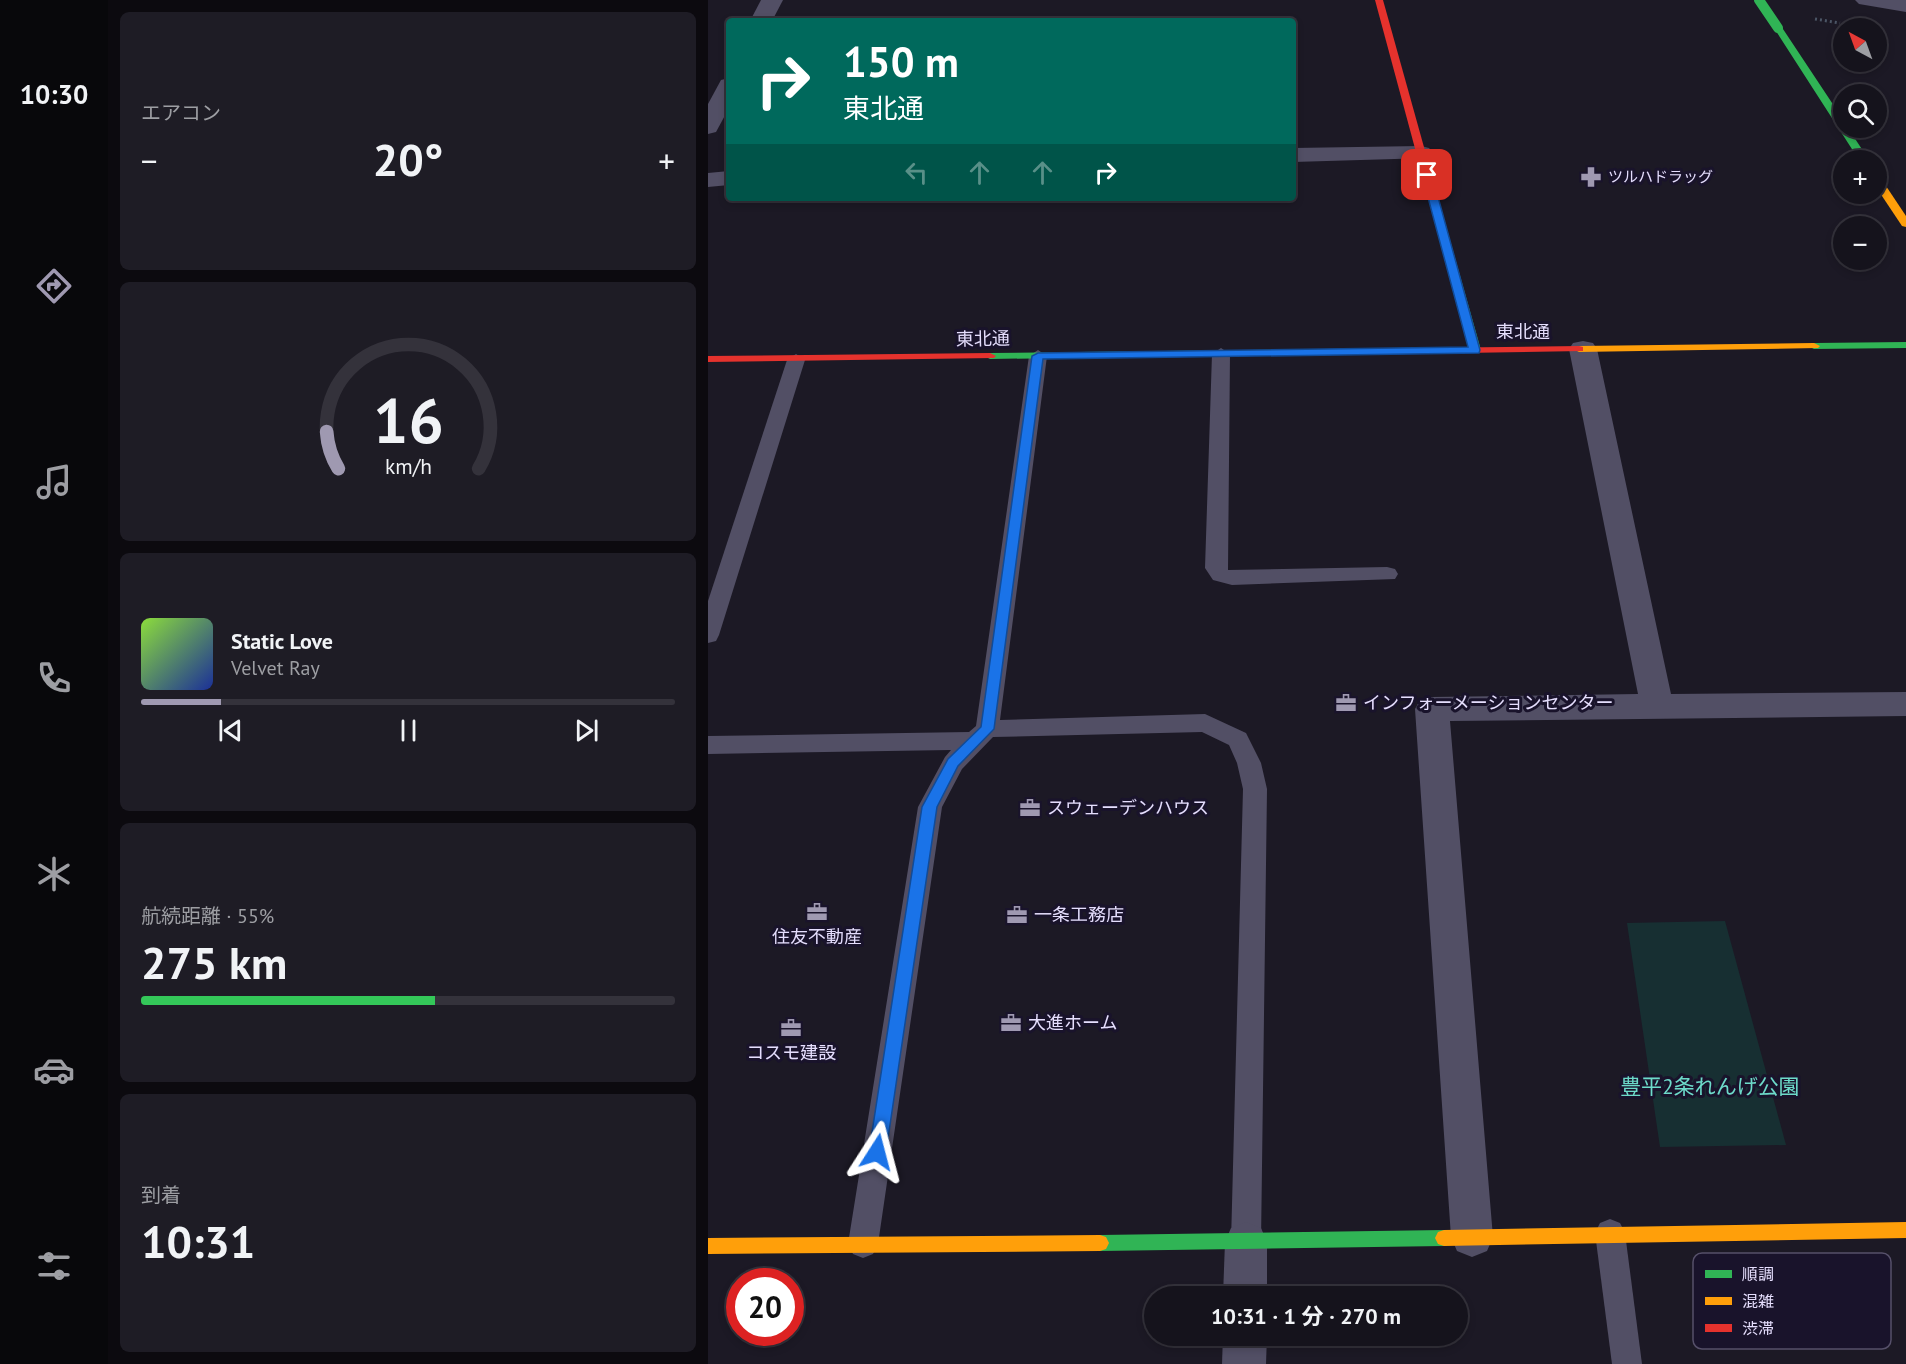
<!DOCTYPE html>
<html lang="ja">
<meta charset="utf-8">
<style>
:root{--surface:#15131c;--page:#1e1c25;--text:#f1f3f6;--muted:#9d9ea3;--line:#34323b;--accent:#9f99b1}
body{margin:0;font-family:"PT Sans","Noto Sans JP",sans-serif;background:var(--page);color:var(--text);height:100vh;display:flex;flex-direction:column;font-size:22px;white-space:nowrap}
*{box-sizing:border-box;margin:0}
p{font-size:20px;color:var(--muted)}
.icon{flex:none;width:33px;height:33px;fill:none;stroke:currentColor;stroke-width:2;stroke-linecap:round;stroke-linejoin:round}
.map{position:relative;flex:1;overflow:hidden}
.details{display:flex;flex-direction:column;gap:12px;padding:12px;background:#0c0a0f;width:600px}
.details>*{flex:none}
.banner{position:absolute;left:18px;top:18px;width:570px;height:183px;border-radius:6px;box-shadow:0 3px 9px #0003,0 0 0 2px var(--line);background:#00695c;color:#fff;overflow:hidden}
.needle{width:39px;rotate:319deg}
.buttons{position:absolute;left:1125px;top:18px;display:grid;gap:12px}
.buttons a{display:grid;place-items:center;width:54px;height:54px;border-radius:50%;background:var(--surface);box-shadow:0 3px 9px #0003,0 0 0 2px var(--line);font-size:30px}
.speed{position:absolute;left:18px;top:1268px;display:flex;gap:12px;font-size:30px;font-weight:700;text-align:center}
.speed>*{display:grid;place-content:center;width:78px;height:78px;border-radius:50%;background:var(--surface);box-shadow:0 3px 9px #0003,0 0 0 2px var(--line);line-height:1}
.speed .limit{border:9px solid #d22;background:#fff;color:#111}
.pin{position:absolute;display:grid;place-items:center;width:51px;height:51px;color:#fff;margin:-26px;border-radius:12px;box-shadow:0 3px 9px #0006}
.me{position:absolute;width:66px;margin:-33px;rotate:9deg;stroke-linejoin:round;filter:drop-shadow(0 0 4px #0008)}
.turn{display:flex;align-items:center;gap:21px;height:126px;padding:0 18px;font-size:27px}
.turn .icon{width:78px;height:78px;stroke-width:2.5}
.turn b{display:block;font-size:42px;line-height:51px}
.lanes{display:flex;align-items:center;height:57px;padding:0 18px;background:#0003;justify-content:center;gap:30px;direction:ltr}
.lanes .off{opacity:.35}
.big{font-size:45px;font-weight:700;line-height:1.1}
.details .widget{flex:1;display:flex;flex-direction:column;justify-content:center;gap:9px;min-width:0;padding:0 21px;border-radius:9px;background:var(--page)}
.details .dial{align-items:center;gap:0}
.dial svg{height:156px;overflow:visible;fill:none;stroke:var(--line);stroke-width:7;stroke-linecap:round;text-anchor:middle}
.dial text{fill:var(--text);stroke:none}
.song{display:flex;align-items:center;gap:18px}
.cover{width:72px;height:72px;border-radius:9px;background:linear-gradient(135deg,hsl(90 70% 55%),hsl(230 70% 35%))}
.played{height:6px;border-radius:3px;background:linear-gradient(90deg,var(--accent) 15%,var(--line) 15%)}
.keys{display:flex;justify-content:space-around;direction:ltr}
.heat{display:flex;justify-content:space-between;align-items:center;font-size:33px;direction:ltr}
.charge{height:9px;border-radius:4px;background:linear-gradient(90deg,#34c759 55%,var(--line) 0)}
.trip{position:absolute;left:436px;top:1286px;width:324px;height:60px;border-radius:30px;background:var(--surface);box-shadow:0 3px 9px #0003,0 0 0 2px var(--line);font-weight:700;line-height:60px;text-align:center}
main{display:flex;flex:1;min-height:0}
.tabs{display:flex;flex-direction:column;width:108px;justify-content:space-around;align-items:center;background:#08080b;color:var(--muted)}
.tabs .icon{width:42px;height:42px}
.tabs .current{color:var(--accent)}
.tabs b{font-size:27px;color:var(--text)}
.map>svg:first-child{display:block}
.green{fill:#172f32}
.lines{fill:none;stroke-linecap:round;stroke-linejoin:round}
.path{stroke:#4c5666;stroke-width:3;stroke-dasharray:2 3;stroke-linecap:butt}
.lane{fill:#524f65;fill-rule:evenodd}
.street{fill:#524f65;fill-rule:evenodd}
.fast{fill:#30b455;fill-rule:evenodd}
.slow{fill:#ff9f0a;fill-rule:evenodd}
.jam{fill:#e5322d;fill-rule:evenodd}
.fast-bridge{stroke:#30b455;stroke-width:10}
.route{fill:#1a73e8;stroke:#114b97;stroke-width:1.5}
.labels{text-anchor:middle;stroke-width:6;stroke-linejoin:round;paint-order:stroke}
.far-poi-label{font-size:15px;fill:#e5defd;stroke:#19132b;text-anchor:start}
.street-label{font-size:18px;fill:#e5defd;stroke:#19132b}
.poi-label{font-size:18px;fill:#e5defd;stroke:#19132b;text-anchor:start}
.near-park-label{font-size:21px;fill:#6ddbca;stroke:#19132b}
.key{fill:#19132b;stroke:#56506a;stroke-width:1.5}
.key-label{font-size:16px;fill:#e5defd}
</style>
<main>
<nav class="tabs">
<b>10:30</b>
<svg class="icon current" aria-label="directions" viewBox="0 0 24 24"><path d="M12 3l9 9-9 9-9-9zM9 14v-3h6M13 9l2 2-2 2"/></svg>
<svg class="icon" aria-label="music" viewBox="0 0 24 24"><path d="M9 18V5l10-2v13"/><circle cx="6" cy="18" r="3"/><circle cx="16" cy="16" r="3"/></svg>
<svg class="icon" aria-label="phone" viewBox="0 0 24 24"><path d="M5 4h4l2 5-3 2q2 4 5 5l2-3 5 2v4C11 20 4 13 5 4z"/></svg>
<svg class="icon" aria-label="climate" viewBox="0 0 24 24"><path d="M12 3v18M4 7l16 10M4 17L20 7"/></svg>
<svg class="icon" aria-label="car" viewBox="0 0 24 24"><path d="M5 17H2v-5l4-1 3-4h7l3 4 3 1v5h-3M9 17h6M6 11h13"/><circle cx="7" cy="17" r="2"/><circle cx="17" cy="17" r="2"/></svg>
<svg class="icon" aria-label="filters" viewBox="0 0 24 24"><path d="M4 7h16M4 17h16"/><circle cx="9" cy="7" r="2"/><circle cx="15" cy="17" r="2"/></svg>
</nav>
<section class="details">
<div class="widget"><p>エアコン</p>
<div class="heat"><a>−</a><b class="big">20°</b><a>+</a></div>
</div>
<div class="widget dial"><svg viewBox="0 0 100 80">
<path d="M14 69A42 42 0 1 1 86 69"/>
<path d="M14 69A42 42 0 0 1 8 50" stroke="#9f99b1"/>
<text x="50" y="56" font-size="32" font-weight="700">16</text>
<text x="50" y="72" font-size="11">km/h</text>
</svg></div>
<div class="widget">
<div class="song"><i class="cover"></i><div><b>Static Love</b><p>Velvet Ray</p></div></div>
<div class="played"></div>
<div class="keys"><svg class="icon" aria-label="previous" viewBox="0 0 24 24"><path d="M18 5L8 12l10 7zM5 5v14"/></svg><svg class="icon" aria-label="pause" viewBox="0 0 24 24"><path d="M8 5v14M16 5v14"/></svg><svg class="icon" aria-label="next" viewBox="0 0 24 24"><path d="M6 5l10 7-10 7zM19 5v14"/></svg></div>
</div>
<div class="widget"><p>航続距離 · 55%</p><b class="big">275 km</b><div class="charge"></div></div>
<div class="widget"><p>到着</p><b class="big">10:31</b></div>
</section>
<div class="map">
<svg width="1198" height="1364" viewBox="0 0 1198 1364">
<rect width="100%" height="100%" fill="#1c1925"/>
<polygon class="green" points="1017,921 1078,1145 952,1147 919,923"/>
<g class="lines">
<polyline class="path" points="1107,19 1132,23"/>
<g class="lane">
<polygon points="513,348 522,354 520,570 679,567 687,569 690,574 687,579 524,585 505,580 497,568 504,354"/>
<polygon points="330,350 339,356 292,720 497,714 538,733 553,763 559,789 553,1242 548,1252 538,1256 528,1252 523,1242 535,789 529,763 521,745 494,732 285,737 254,769 234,807 170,1244 165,1254 155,1258 145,1254 140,1244 210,807 237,757 243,750 0,754 0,736 261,732 268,726 321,356"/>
<polygon points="88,354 97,360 11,635 8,641 0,643 0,601 79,360"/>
<polygon points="902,1219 912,1223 917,1233 934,1364 904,1364 887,1233 892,1223"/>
</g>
<g class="street">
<polygon points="53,0 75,0 64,21 42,21"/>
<polygon points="1147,0 1198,0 1198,12 1151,4"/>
<polygon points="21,78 21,108 8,132 0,134 0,104 13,80"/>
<polygon points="713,146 721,148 725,153 721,158 585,162 585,148"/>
<polygon points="21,171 21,185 0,187 0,173"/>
<polygon points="875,341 885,343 889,349 963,694 1198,692 1198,716 742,721 785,1237 779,1251 764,1257 749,1251 743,1237 707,709 712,700 724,697 930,694 861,349 865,343"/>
<polygon points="538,1222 553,1228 559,1242 559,1296 515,1296 517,1242 523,1228"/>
<polygon points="515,1335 559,1335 558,1364 514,1364"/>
</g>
<g class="fast">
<polygon points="1067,26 1073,26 1136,121 1136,128 1140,128 1161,160 1151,160 1066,28"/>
<polygon points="731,216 736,219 773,350 771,352 767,353 761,350 726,219"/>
<polygon points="1198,342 1198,348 1106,349 1100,346 1106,343"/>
<polygon points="627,349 631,350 631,354 282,359 276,356 282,353"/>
<polygon points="736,1230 742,1232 745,1238 742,1244 736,1246 392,1251 386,1249 383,1243 386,1237 392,1235"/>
</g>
<g class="slow">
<polygon points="1168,176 1172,177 1198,216 1198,227 1194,226 1168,187"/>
<polygon points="1106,343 1112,346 1110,348 871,352 865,349 871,346"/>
<polygon points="1198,1222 1198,1238 736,1246 730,1244 727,1238 730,1232 736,1230"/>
<polygon points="392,1235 398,1237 401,1243 398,1249 392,1251 0,1254 0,1238"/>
</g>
<g class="jam">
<polygon points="667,0 675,0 736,219 735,221 731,222 726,219"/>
<polygon points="871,346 875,347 875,351 627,355 621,352 627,349"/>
<polygon points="282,353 288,356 286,358 0,362 0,356"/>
</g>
<polyline class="fast-bridge" points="1051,0 1070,28"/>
</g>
<polygon class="route" points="719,172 724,175 772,350 771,353 335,359 286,729 250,766 229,807 178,1152 175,1158 169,1160 163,1158 161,1152 214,807 240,759 273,727 324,356 330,353 760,347 714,175"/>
<defs>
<g id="pharmacy-bare" transform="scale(1.62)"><path d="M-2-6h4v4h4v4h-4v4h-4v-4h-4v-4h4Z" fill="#9f99b1" stroke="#19132b" stroke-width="2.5" paint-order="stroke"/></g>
<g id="office-bare" transform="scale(1.62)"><path d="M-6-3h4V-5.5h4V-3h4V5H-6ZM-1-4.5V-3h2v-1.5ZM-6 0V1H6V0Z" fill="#9f99b1" stroke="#19132b" stroke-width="2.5" paint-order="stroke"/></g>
</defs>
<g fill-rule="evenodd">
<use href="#pharmacy-bare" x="883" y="177"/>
<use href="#office-bare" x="638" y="703"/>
<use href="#office-bare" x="322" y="808"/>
<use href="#office-bare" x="109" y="912"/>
<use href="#office-bare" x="309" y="915"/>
<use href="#office-bare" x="303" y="1023"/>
<use href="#office-bare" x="83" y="1028"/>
</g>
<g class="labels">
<g class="far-poi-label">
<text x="900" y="182">ツルハドラッグ</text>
</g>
<g class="street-label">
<text x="815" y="338">東北通</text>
<text transform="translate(275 339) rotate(-1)" y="6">東北通</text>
</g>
<g class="poi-label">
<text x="655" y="709">インフォーメーションセンター</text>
<text x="339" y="814">スウェーデンハウス</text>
<text x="326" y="921">一条工務店</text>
<text x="109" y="943" text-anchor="middle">住友不動産</text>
<text x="320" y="1029">大進ホーム</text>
<text x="83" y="1059" text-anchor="middle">コスモ建設</text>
</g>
<g class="near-park-label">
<text x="1002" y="1094">豊平2条れんげ公園</text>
</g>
</g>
<rect x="985" y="1253" width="198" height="96" rx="9" class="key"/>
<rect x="997" y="1270" width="27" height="8" fill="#30b455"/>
<rect x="997" y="1297" width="27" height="8" fill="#ff9f0a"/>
<rect x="997" y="1324" width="27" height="8" fill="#e5322d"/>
<g class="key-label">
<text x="1034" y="1280">順調</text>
<text x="1034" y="1307">混雑</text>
<text x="1034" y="1334">渋滞</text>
</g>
</svg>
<div class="buttons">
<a><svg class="needle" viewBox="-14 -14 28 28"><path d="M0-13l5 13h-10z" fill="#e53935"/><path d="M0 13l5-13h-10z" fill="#9d9ea3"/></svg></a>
<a><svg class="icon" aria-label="search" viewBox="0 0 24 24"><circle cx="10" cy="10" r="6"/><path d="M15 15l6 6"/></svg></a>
<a>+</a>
<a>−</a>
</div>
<div class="speed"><div class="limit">20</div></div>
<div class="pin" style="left:719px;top:175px;background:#d93025"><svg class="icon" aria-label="arrive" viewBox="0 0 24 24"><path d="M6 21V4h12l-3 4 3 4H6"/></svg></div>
<svg class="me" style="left:169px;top:1152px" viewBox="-20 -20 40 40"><path d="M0-17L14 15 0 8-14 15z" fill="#1a73e8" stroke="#fff" stroke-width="4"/></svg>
<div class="trip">10:31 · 1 分 · 270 m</div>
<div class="banner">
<div class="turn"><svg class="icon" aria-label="right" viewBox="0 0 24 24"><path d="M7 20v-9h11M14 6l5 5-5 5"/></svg><div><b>150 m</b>東北通</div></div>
<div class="lanes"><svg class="icon off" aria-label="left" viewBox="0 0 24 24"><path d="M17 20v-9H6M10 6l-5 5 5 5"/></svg><svg class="icon off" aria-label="ahead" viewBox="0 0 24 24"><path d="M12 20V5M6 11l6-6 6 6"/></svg><svg class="icon off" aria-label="ahead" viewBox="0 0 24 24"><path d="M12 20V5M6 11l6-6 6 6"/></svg><svg class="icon" aria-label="right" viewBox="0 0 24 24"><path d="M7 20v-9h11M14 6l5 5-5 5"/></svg></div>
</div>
</div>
</main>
